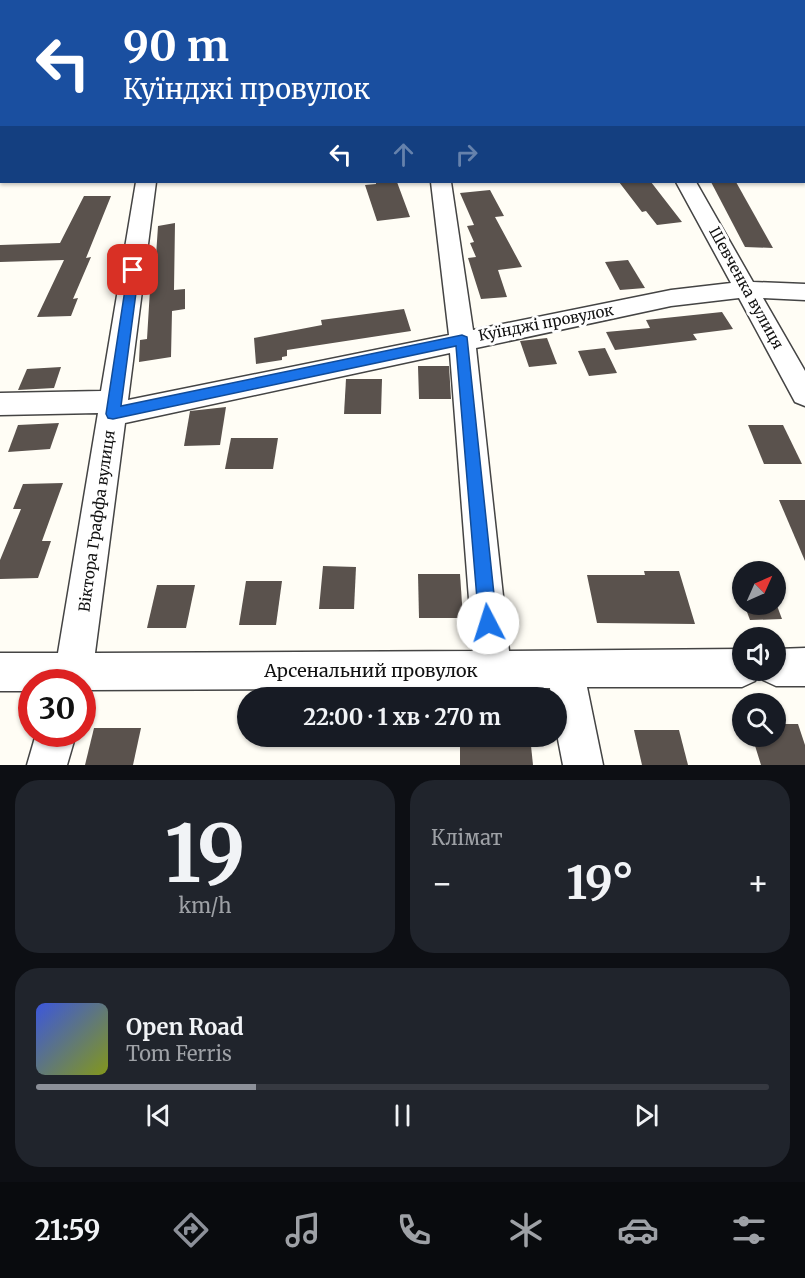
<!DOCTYPE html>
<html lang="uk">
<meta charset="utf-8">
<style>
:root{--surface:#171b24;--page:#20242c;--text:#f1f3f6;--muted:#9ea1a6;--line:#363941;--accent:#8c9099}
body{margin:0;font-family:Merriweather,serif;background:var(--page);color:var(--text);height:100vh;display:flex;flex-direction:column;font-size:22px;white-space:nowrap}
*{box-sizing:border-box;margin:0}
p{font-size:20px;color:var(--muted)}
.icon{flex:none;width:33px;height:33px;fill:none;stroke:currentColor;stroke-width:2;stroke-linecap:round;stroke-linejoin:round}
.map{position:relative;height:765px;overflow:hidden}
.sheet{display:flex;flex-direction:column;gap:15px;padding:15px;background:#0d0f14;flex:1}
.sheet>*{flex:none}
.top-card{position:absolute;left:0px;top:0px;width:806px;height:183px;box-shadow:0 2px 4px #0004;background:#1a4fa0;color:#fff;overflow:hidden}
.needle{width:39px;rotate:45deg}
.fabs{position:absolute;left:732px;top:561px;display:grid;gap:12px}
.fabs a{display:grid;place-items:center;width:54px;height:54px;border-radius:50%;background:var(--surface);box-shadow:0 2px 4px #0004;font-size:30px}
.speed{position:absolute;left:18px;top:669px;display:flex;gap:12px;font-size:30px;font-weight:700;text-align:center}
.speed>*{display:grid;place-content:center;width:78px;height:78px;border-radius:50%;background:var(--surface);box-shadow:0 2px 4px #0004;line-height:1}
.speed .limit{border:9px solid #d22;background:#fff;color:#111}
.pin{position:absolute;display:grid;place-items:center;width:51px;height:51px;color:#fff;margin:-26px;border-radius:12px;box-shadow:0 3px 9px #0006}
.me{position:absolute;width:66px;margin:-33px;rotate:355deg;stroke-linejoin:round;filter:drop-shadow(0 0 4px #0008)}
.turn{display:flex;align-items:center;gap:21px;height:126px;padding:0 24px;font-size:27px}
.turn .icon{width:78px;height:78px;stroke-width:2.5}
.turn b{display:block;font-size:42px;line-height:51px}
.lanes{display:flex;align-items:center;height:57px;padding:0 24px;background:#0003;justify-content:center;gap:30px;direction:ltr}
.lanes .off{opacity:.35}
.big{font-size:45px;font-weight:700;line-height:1.1}
.sheet .card{flex:1;display:flex;flex-direction:column;justify-content:center;gap:9px;min-width:0;padding:0 21px;border-radius:24px;background:var(--page)}
.sheet .dial{align-items:center;gap:0}
.dial b{font-size:78px;line-height:1}
.song{display:flex;align-items:center;gap:18px}
.cover{width:72px;height:72px;border-radius:9px;background:linear-gradient(135deg,hsl(230 70% 55%),hsl(70 70% 35%))}
.played{height:6px;border-radius:3px;background:linear-gradient(90deg,var(--accent) 30%,var(--line) 30%)}
.keys{display:flex;justify-content:space-around;direction:ltr}
.heat{display:flex;justify-content:space-between;align-items:center;font-size:33px;direction:ltr}
.sheet .tiles{flex:1;display:grid;gap:15px;grid-template-columns:1fr 1fr}
.card:last-child{grid-column:span 2}
.trip{position:absolute;left:237px;top:687px;width:330px;height:60px;border-radius:30px;background:var(--surface);box-shadow:0 2px 4px #0004;font-weight:700;line-height:60px;text-align:center}
.dock{display:flex;height:96px;justify-content:space-around;align-items:center;background:#090b0e;color:var(--muted)}
.dock .icon{width:42px;height:42px}
.dock .active{color:var(--accent)}
.dock b{font-size:27px;color:var(--text)}
.map>svg:first-child{display:block}
.building{fill:#5a524d}
.lines{fill:none;stroke-linecap:round;stroke-linejoin:round}
.minor-casing{stroke:#444;stroke-width:3}
.minor{fill:#fff;fill-rule:evenodd}
.route{fill:#1a73e8;stroke:#114b97;stroke-width:1.5}
.labels{text-anchor:middle;stroke-width:6;stroke-linejoin:round;paint-order:stroke}
.street-label{font-size:15px;fill:#111;stroke:#fff}
.near-street-label{font-size:18px;fill:#111;stroke:#fff}
</style>
<div class="map">
<svg width="805" height="765" viewBox="0 0 805 765">
<rect width="100%" height="100%" fill="#fffdf5"/>
<g class="building">
<polygon points="376,182 397,182 410,217 377,221 365,185 376,184"/>
<polygon points="619,182 651,182 682,222 657,225 646,211 642,212"/>
<polygon points="711,182 736,182 773,248 745,247"/>
<polygon points="490,190 504,216 495,217 522,267 498,270 507,297 481,299 468,258 476,257 470,243 474,242 467,226 474,225 460,193"/>
<polygon points="84,196 111,196 86,258 91,257 73,299 78,298 71,316 37,317 64,260 0,262 0,245 60,243"/>
<polygon points="175,223 174,290 185,289 185,309 172,311 171,357 139,362 140,340 147,339 152,256 156,256 158,226"/>
<polygon points="628,260 645,288 620,290 605,262"/>
<polygon points="404,309 411,331 287,350 287,356 282,357 282,360 256,364 254,338 322,325 321,320"/>
<polygon points="722,312 733,329 693,334 697,340 615,350 606,332 650,328 646,320"/>
<polygon points="547,338 557,364 529,367 520,341"/>
<polygon points="605,348 617,373 589,376 578,351"/>
<polygon points="418,366 449,366 451,399 419,399"/>
<polygon points="61,367 54,388 18,390 27,369"/>
<polygon points="346,379 382,379 381,414 344,414"/>
<polygon points="226,407 220,445 184,446 190,411"/>
<polygon points="59,423 50,449 8,452 18,425"/>
<polygon points="748,425 783,425 802,464 764,464"/>
<polygon points="231,438 278,438 273,469 225,469"/>
<polygon points="63,483 42,541 51,541 38,578 0,579 0,560 21,509 13,509 23,484"/>
<polygon points="779,500 805,500 805,561"/>
<polygon points="323,566 356,567 354,609 319,609"/>
<polygon points="644,571 679,571 695,624 597,623 587,575 645,575"/>
<polygon points="418,574 460,574 463,618 419,618"/>
<polygon points="246,581 282,581 276,625 239,625"/>
<polygon points="157,585 195,585 186,628 147,628"/>
<polygon points="776,603 782,619 750,620 744,604"/>
<polygon points="776,724 798,724 805,745 805,765 761,765 752,736 776,736"/>
<polygon points="94,728 141,728 133,765 85,765"/>
<polygon points="634,730 679,730 688,765 642,765"/>
<polygon points="460,736 530,736 533,765 460,765"/>
</g>
<g class="lines">
<g class="minor-casing">
<g id="minor">
<polygon points="20,0 34,0 20,2"/>
<polygon points="168,0 182,0 168,2"/>
<rect x="416" y="0" width="14" height="2"/>
<polygon points="586,0 600,0 600,2 587,2"/>
<polygon points="765,0 779,0 779,2 766,2"/>
<polygon points="0,26 2,26 0,36"/>
<rect x="804" y="36" width="1" height="10"/>
<rect x="0" y="60" width="2" height="10"/>
<rect x="804" y="100" width="1" height="10"/>
<rect x="0" y="153" width="2" height="12"/>
<path d="M136,182h20l-28,218 321,-65 -18,-153h20l22,148 198,-40 60,-7 -55,-101h20l57,100 52,2v16l-42,-2 42,73v35l-10,-4 -56,-104 -68,8 -195,42 33,303 233,-2v21h34v-21l29,-1v38h-29l-13,-6 -4,-9 -4,10 -13,6h-155l16,78h-40l-7,-36v-31h-5l-1,-10 -463,2 -5,7v-15h-50v9h-32v-38h58l40,-240 -98,2v-22l101,-2zM450,353l23,298 -378,2 30,-230z"/>
<polygon points="36,734 76,734 67,765 27,765"/>
</g>
</g>
<use href="#minor" class="minor"/>
</g>
<polygon class="route" points="133,266 139,270 121,406 462,335 467,337 497,623 495,629 488,632 482,629 479,623 456,346 113,419 108,418 106,414 128,270"/>
<g class="labels">
<g class="street-label">
<text transform="translate(746 288) rotate(61)" y="5">Шевченка вулиця</text>
<text transform="translate(546 323) rotate(-11)" y="5">Куїнджі провулок</text>
<text transform="translate(97 521) rotate(-82)" y="5">Віктора Граффа вулиця</text>
</g>
<g class="near-street-label">
<text x="371" y="677">Арсенальний провулок</text>
</g>
</g>
</svg>
<div class="fabs">
<a><svg class="needle" viewBox="-14 -14 28 28"><path d="M0-13l5 13h-10z" fill="#e53935"/><path d="M0 13l5-13h-10z" fill="#9ea1a6"/></svg></a>
<a><svg class="icon" aria-label="sound" viewBox="0 0 24 24"><path d="M4 9h4l5-4v14l-5-4H4zM17 9q2 3 0 6"/></svg></a>
<a><svg class="icon" aria-label="search" viewBox="0 0 24 24"><circle cx="10" cy="10" r="6"/><path d="M15 15l6 6"/></svg></a>
</div>
<div class="speed"><div class="limit">30</div></div>
<div class="pin" style="left:133px;top:270px;background:#d93025"><svg class="icon" aria-label="arrive" viewBox="0 0 24 24"><path d="M6 21V4h12l-3 4 3 4H6"/></svg></div>
<svg class="me" style="left:488px;top:623px" viewBox="-20 -20 40 40"><circle r="19" fill="#fff"/><path d="M0-13L10 11 0 6-10 11z" fill="#1a73e8"/></svg>
<div class="trip">22:00 · 1 хв · 270 m</div>
<div class="top-card">
<div class="turn"><svg class="icon" aria-label="left" viewBox="0 0 24 24"><path d="M17 20v-9H6M10 6l-5 5 5 5"/></svg><div><b>90 m</b>Куїнджі провулок</div></div>
<div class="lanes"><svg class="icon" aria-label="left" viewBox="0 0 24 24"><path d="M17 20v-9H6M10 6l-5 5 5 5"/></svg><svg class="icon off" aria-label="ahead" viewBox="0 0 24 24"><path d="M12 20V5M6 11l6-6 6 6"/></svg><svg class="icon off" aria-label="right" viewBox="0 0 24 24"><path d="M7 20v-9h11M14 6l5 5-5 5"/></svg></div>
</div>
</div>
<section class="sheet">
<div class="tiles">
<div class="card dial"><b>19</b><p>km/h</p></div>
<div class="card"><p>Клімат</p>
<div class="heat"><a>−</a><b class="big">19°</b><a>+</a></div>
</div>
<div class="card">
<div class="song"><i class="cover"></i><div><b>Open Road</b><p>Tom Ferris</p></div></div>
<div class="played"></div>
<div class="keys"><svg class="icon" aria-label="previous" viewBox="0 0 24 24"><path d="M18 5L8 12l10 7zM5 5v14"/></svg><svg class="icon" aria-label="pause" viewBox="0 0 24 24"><path d="M8 5v14M16 5v14"/></svg><svg class="icon" aria-label="next" viewBox="0 0 24 24"><path d="M6 5l10 7-10 7zM19 5v14"/></svg></div>
</div>
</div>
</section>
<nav class="dock">
<b>21:59</b>
<svg class="icon active" aria-label="directions" viewBox="0 0 24 24"><path d="M12 3l9 9-9 9-9-9zM9 14v-3h6M13 9l2 2-2 2"/></svg>
<svg class="icon" aria-label="music" viewBox="0 0 24 24"><path d="M9 18V5l10-2v13"/><circle cx="6" cy="18" r="3"/><circle cx="16" cy="16" r="3"/></svg>
<svg class="icon" aria-label="phone" viewBox="0 0 24 24"><path d="M5 4h4l2 5-3 2q2 4 5 5l2-3 5 2v4C11 20 4 13 5 4z"/></svg>
<svg class="icon" aria-label="climate" viewBox="0 0 24 24"><path d="M12 3v18M4 7l16 10M4 17L20 7"/></svg>
<svg class="icon" aria-label="car" viewBox="0 0 24 24"><path d="M5 17H2v-5l4-1 3-4h7l3 4 3 1v5h-3M9 17h6M6 11h13"/><circle cx="7" cy="17" r="2"/><circle cx="17" cy="17" r="2"/></svg>
<svg class="icon" aria-label="filters" viewBox="0 0 24 24"><path d="M4 7h16M4 17h16"/><circle cx="9" cy="7" r="2"/><circle cx="15" cy="17" r="2"/></svg>
</nav>
